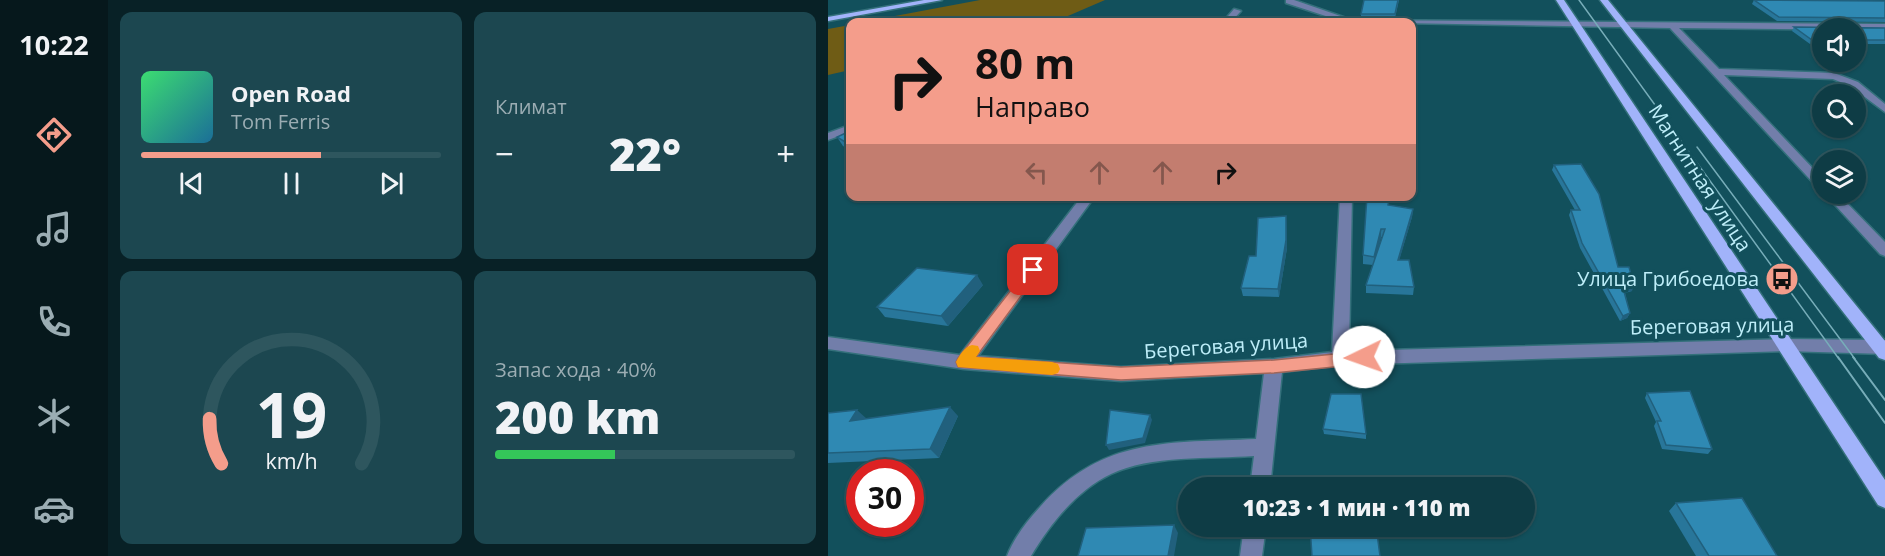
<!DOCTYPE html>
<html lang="ru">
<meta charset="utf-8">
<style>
:root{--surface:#0e3c45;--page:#1c4750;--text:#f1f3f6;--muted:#9badb3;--line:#2e565e;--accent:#f49d8b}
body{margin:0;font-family:"Open Sans",sans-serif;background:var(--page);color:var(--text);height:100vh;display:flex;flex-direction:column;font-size:22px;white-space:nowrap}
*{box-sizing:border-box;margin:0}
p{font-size:20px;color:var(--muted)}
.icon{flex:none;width:33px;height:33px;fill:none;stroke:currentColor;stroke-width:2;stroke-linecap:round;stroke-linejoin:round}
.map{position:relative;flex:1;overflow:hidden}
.panel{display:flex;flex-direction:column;gap:12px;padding:12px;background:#082126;width:720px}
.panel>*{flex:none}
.banner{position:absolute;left:18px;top:18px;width:570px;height:183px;border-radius:12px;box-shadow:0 2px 4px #0004,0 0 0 2px var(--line);background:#f49d8b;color:#111;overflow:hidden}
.fabs{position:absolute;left:984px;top:18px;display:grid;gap:12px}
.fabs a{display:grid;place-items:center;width:54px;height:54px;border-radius:50%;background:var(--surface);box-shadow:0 2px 4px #0004,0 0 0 2px var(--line);font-size:30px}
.speed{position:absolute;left:18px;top:459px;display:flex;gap:12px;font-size:30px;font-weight:700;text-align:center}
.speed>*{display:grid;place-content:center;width:78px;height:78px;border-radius:50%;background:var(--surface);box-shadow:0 2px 4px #0004,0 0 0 2px var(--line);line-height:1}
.speed .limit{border:9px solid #d22;background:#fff;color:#111}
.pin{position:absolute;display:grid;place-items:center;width:51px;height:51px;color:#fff;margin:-26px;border-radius:12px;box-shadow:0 3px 9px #0006}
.me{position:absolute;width:66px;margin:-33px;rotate:267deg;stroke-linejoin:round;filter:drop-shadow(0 0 4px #0008)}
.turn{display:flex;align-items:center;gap:21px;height:126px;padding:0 30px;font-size:27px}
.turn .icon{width:78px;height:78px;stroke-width:2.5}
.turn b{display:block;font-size:42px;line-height:51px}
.lanes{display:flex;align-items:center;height:57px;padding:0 30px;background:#0003;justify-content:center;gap:30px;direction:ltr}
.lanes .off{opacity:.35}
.big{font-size:45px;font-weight:800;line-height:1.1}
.panel .tile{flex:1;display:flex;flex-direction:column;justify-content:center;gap:9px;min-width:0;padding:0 21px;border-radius:12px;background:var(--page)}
.panel .dial{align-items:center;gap:0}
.dial svg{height:156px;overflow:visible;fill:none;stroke:var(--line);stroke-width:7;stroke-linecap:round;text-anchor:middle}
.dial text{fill:var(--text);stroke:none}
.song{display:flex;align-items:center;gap:18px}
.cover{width:72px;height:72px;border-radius:9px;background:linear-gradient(135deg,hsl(140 70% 55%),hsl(200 70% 35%))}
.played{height:6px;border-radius:3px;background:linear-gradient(90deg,var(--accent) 60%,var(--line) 60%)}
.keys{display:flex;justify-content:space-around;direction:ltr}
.heat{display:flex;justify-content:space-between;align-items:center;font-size:33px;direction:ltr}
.charge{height:9px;border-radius:4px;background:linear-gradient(90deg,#34c759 40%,var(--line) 0)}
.panel .tiles{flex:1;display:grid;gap:12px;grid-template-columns:repeat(2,1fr)}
.trip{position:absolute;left:350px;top:477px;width:357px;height:60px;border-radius:30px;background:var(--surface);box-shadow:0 2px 4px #0004,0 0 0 2px var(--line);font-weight:800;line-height:60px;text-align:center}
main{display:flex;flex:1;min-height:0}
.tab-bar{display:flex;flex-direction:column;width:108px;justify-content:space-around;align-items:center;background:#06181c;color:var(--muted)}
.tab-bar .icon{width:42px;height:42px}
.tab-bar .current{color:var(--accent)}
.tab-bar b{font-size:27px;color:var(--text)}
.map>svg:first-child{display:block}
.green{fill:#6f5c15}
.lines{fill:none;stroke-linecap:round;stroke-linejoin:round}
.minor-casing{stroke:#34707b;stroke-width:3}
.major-casing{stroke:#34707b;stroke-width:3}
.minor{fill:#727eaa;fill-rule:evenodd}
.major{fill:#a1b3fa;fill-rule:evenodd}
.tram-far1{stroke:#77adb9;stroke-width:1.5}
.tram{stroke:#77adb9;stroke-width:2}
.wall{fill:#28769a;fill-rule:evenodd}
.shaded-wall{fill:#21607d}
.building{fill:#2f89b3;stroke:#21607d;stroke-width:1.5}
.route{fill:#f49d8b;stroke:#9f665a;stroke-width:1.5}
.slow{fill:#f59e0b}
.labels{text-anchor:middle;stroke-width:6;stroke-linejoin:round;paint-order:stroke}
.street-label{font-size:20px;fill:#beeef9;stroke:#12505c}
.poi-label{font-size:20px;fill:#beeef9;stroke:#12505c;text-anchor:end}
</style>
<main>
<nav class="tab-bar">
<b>10:22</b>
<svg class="icon current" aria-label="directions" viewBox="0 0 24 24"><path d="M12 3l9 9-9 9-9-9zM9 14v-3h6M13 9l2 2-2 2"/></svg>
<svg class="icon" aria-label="music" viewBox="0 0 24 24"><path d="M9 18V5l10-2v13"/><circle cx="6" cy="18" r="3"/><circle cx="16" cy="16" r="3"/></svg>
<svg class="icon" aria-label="phone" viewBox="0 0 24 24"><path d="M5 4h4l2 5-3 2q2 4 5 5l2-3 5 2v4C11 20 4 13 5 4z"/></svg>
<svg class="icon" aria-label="climate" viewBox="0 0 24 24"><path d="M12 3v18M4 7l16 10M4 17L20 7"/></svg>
<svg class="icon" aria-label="car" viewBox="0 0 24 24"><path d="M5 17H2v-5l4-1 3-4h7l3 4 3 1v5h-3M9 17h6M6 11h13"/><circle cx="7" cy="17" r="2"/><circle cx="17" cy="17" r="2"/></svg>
</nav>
<section class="panel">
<div class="tiles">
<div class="tile">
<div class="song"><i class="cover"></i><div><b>Open Road</b><p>Tom Ferris</p></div></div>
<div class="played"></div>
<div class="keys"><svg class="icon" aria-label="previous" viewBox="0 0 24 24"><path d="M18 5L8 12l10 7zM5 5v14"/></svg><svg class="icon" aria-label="pause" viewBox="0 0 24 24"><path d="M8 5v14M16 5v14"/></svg><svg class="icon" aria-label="next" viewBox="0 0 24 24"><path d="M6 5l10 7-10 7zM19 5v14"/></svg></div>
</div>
<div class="tile"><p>Климат</p>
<div class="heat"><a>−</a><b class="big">22°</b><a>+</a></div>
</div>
<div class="tile dial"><svg viewBox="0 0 100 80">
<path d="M14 69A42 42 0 1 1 86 69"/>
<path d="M14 69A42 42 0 0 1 8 46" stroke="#f49d8b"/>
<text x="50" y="56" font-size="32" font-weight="700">19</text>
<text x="50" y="72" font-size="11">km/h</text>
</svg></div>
<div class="tile"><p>Запас хода · 40%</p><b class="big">200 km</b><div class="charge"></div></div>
</div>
</section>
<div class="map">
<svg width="1057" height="556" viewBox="0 0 1057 556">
<rect width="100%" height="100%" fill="#12505c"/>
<g class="green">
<polygon points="152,0 277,0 226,22 35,22"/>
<polygon points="22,25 22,70 0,75 0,29"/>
</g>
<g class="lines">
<g class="minor-casing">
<g id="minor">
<polygon points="458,0 466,0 524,20 1057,24 1057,30 851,28 891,69 1006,73 1030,82 1057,104 1057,112 1022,86 1005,79 896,75 994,178 994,189 990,188 842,28 516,22 458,3"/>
<polygon points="406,9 413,11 403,22 395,22"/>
<polygon points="22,125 22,132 0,140 0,133"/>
<polygon points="997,194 1010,194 1057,242 1057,256 1052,254"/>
<path d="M254,196h13l-117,160 143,11 153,-8 58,-7 8,-156h12l-3,155 436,-12 100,1v14l-100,-3 -445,14 -58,7 -12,116h-20l4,-32c-43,3 -104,-1 -143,18 -34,16 -61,50 -80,82h-24c7,-18 20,-35 33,-49 63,-71 130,-64 216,-68l8,-66 -143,8 -157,-12 -136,-20v-12l132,18z"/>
<polygon points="416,526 438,526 434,556 412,556"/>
</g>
</g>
<g class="major-casing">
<g id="major">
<polygon points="96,0 114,0 0,21 0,17"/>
<polygon points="728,0 736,0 1057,480 1057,508 1050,505"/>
<polygon points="772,0 780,0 1057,341 1057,360 1051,358"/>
</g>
</g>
<use href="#minor" class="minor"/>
<use href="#major" class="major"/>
<g class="tram-far1">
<polyline points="751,0 1011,359"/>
<polyline points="869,147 1027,359"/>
</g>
<g class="tram">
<polyline points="1010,357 1057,423"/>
<polyline points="1025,357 1057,400"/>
</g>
</g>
<g class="wall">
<polygon points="571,0 567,18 533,18 533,14"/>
<polygon points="926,0 1057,1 1057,22 949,21 924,4"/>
<polygon points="966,27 1057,28 1057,44 1028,44 1028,28 994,28 994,44 982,44 964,31"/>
<polygon points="22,131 22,150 15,146 9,137"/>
<polygon points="726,165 790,267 804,291 797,293 802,313 799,318 792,321 752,248 741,215 743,210 747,210 724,170"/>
<path d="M562,205l23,4 -1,8 -13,43 15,27 -1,8 -47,-2v-8l7,-20 -10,-1v-9zM553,237h1l-6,20z"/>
<polygon points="458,216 459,248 451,297 415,296 413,288 428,256"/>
<polygon points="155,285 120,326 57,317 49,307"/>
<polygon points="819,393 884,449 880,454 834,449 826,426 828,422 817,398"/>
<polygon points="0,413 38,418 130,416 111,458 0,463"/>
<polygon points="495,429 538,434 538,439 496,434"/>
<polygon points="848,503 949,556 868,556 841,511"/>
</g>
<g class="shaded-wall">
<polygon points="585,209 584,217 569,268 570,260"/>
<polygon points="458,216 459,248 451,297 450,289"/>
<polygon points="553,229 553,237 546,265 546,257"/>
<polygon points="149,275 155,285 120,326 113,316"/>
<polygon points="806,286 804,291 793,293 795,288"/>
<polygon points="802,313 799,318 792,321 795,316"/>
<polygon points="122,407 130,416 111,458 102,449"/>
<polygon points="29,410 39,419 22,421"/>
<polygon points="322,415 324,420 317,443 281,450 278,445"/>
<polygon points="346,525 350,533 346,556 340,556"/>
</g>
<g class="building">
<polygon points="536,0 570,0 567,14 533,14"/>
<polygon points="926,0 1057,1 1057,18 951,17"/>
<polygon points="531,18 566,19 565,22 530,22"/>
<polygon points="466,20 485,22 465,22"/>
<polygon points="966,27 1057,28 1057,40 1028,40 1028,28 994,28 994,40 984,40"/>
<polygon points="22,131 22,145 9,137"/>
<polygon points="753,164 771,194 790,267 801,267 806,286 795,288 802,313 795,316 754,243 743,210 752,210 726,165"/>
<polygon points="539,196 562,196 560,205 585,209 570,260 581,260 586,287 538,285 557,229 553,229 546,257 535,255"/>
<polygon points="458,216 458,240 450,289 413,288 421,256 428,256 430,218"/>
<polygon points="89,268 149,275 113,316 49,307"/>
<polygon points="862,391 884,449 838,445 829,421 833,421 819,393"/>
<polygon points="503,394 533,394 538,434 495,429"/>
<polygon points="122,407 102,449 0,453 0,413 29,410 22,421"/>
<polygon points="282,410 322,415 315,438 278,445"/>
<polygon points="914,498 949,556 881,556 848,503"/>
<polygon points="346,525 340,556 250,556 258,528"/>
<polygon points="482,526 548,526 552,556 484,556"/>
</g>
<polygon class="route" points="205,266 212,270 210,273 148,357 293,367 446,360 536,351 541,353 543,357 541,362 536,364 446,373 293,380 130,367 128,362 130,358 201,267"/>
<path class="slow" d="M144,345l6,1 2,5 -4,6 76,5 6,2 2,5 -2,4 -6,2 -94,-8 -2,-5c4,-7 8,-15 16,-17z"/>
<defs>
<g id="bus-disc" transform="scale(1.725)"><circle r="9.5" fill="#f49d8b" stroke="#12505c"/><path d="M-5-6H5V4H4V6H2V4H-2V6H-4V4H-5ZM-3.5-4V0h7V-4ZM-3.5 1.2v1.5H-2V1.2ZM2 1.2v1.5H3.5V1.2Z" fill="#111"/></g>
</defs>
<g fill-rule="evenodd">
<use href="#bus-disc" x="954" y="279"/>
</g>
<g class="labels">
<g class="street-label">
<text transform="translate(872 178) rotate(57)" y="7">Магнитная улица</text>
<text transform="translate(884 326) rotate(-1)" y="7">Береговая улица</text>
<text transform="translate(398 346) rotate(-4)" y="7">Береговая улица</text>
</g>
<g class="poi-label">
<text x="931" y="286">Улица Грибоедова</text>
</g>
</g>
</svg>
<div class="fabs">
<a><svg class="icon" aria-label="sound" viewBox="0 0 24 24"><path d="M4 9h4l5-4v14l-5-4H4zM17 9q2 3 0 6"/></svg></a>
<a><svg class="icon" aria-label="search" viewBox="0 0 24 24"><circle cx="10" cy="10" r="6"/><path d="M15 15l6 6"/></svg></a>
<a><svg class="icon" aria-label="layers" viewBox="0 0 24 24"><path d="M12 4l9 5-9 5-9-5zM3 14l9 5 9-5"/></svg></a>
</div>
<div class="speed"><div class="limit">30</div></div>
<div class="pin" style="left:205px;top:270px;background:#d93025"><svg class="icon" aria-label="arrive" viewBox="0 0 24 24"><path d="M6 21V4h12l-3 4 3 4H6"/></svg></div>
<svg class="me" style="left:536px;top:357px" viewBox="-20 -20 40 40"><circle r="19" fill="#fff"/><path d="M0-13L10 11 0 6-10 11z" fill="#f49d8b"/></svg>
<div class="trip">10:23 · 1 мин · 110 m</div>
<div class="banner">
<div class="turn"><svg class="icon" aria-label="right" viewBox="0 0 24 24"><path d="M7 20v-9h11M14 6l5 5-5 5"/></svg><div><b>80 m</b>Направо</div></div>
<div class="lanes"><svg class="icon off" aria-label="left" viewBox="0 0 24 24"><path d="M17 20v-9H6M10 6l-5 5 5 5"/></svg><svg class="icon off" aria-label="ahead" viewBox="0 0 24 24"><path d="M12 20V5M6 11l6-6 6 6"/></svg><svg class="icon off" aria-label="ahead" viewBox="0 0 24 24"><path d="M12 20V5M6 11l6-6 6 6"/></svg><svg class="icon" aria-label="right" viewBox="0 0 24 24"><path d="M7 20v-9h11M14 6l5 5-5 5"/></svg></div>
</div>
</div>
</main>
